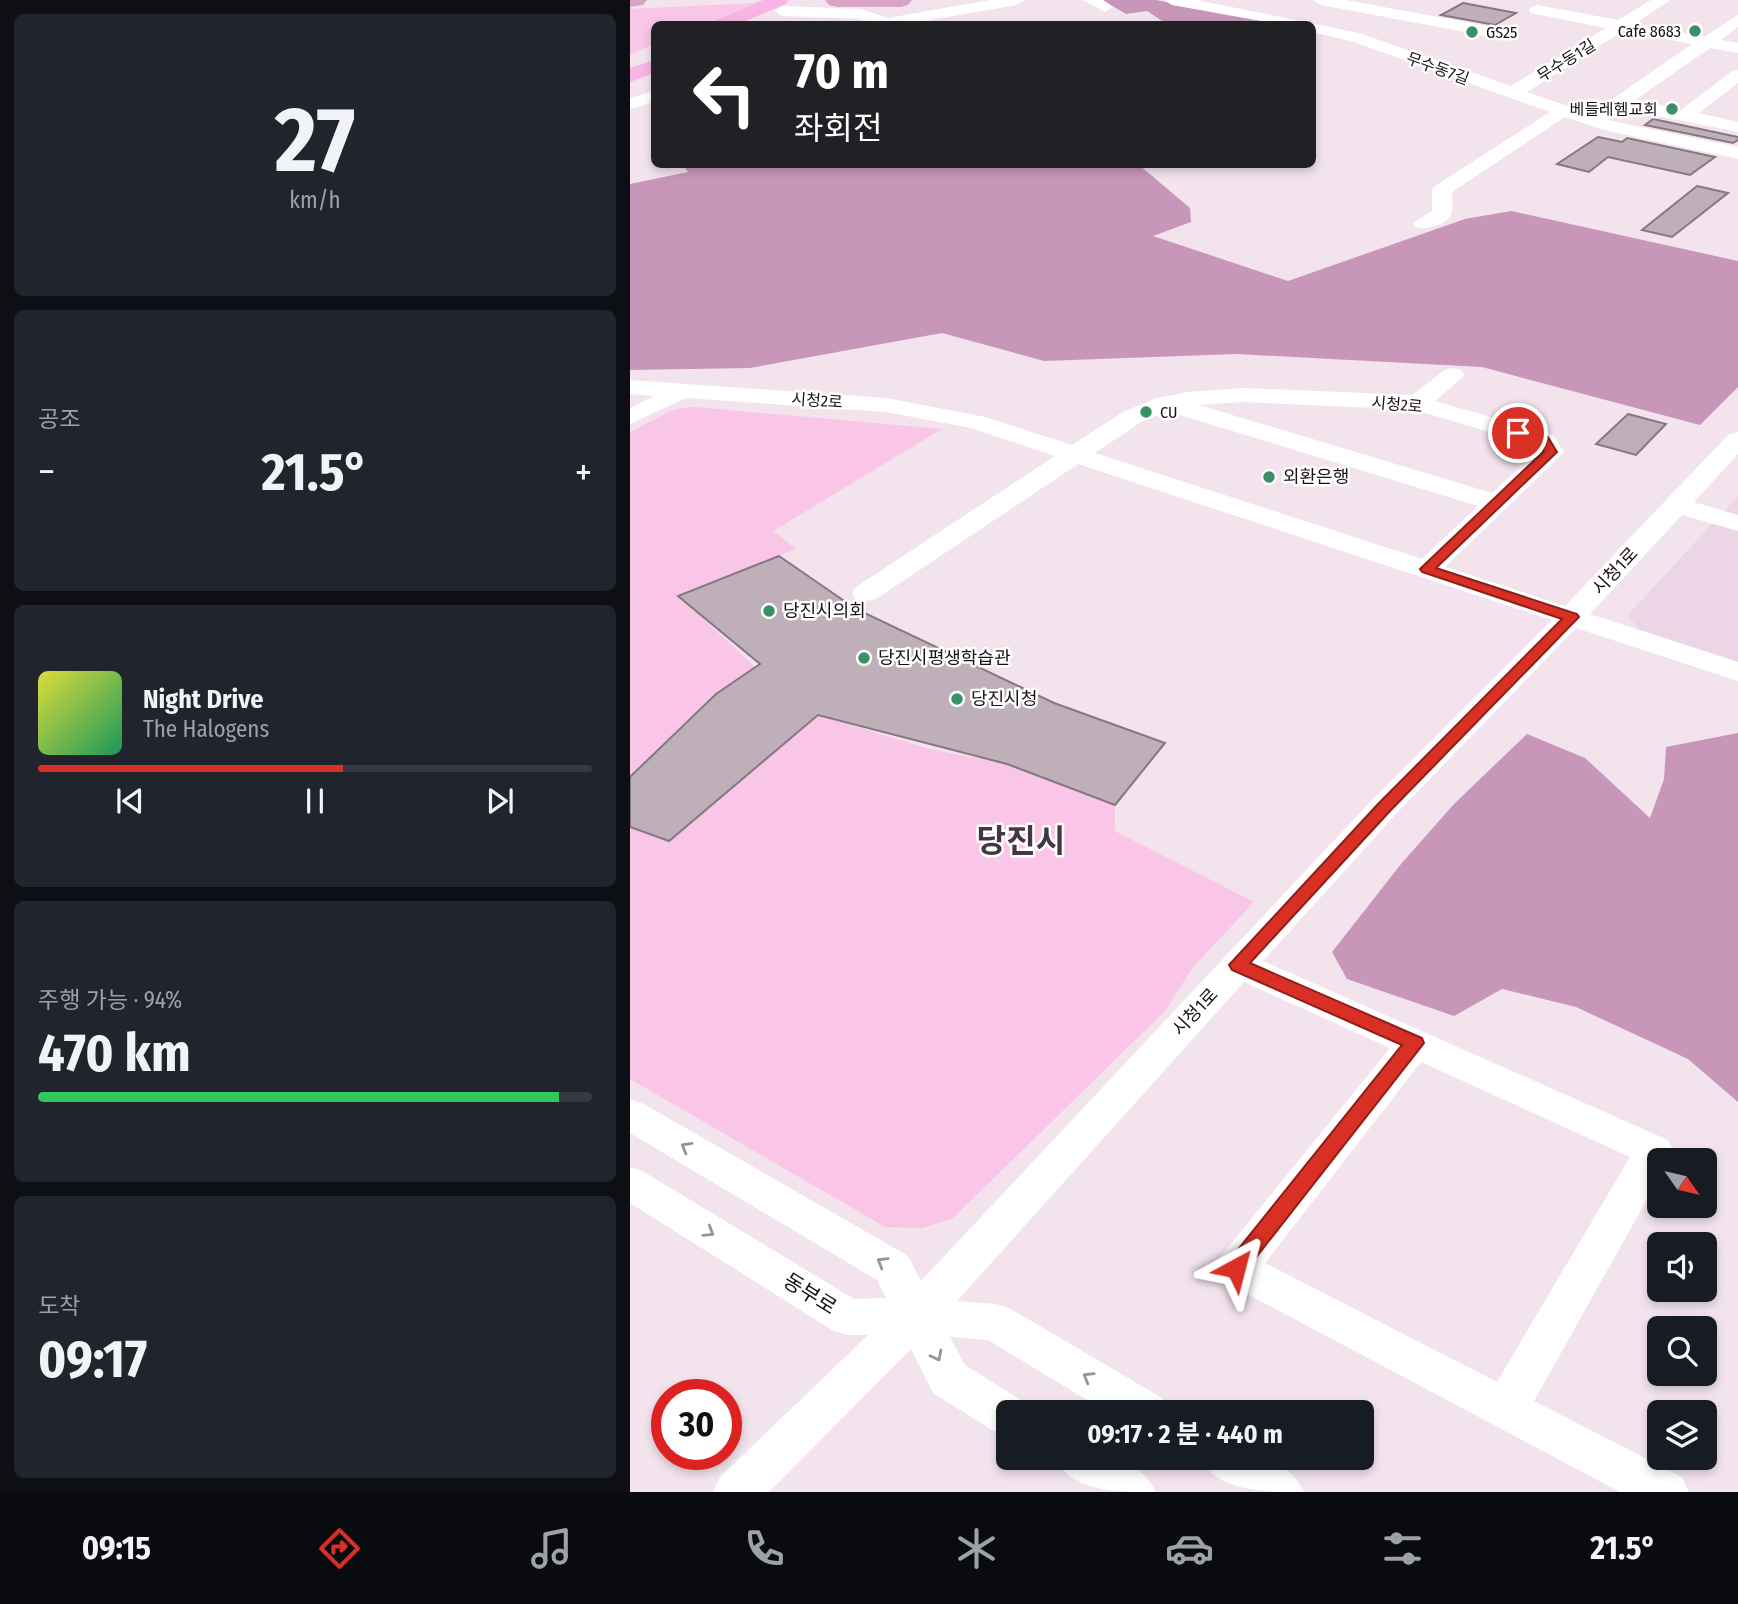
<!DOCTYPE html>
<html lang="ko">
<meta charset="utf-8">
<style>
:root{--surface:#171b24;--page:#20242c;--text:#f1f3f6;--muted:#9ea1a6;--line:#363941;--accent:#d93025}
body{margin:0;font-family:"Fira Sans Condensed","Noto Sans KR",sans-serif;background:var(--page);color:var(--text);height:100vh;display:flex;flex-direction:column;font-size:26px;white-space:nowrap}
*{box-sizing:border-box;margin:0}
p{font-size:23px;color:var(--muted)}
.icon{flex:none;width:38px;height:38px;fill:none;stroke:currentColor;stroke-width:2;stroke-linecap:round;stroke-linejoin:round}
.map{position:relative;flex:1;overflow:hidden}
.drawer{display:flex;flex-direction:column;gap:14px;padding:14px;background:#0d0f14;width:630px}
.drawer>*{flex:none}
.guide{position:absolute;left:21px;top:21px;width:665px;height:147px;border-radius:10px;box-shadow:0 4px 10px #0003;background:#202124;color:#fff;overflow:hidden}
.needle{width:46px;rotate:124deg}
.buttons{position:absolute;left:1017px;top:1148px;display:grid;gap:14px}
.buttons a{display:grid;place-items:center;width:70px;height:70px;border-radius:10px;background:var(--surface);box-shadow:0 4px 10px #0003;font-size:35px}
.speed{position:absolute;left:21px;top:1379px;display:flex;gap:14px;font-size:35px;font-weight:700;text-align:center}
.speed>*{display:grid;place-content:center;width:91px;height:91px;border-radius:50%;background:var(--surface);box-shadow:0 4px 10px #0003;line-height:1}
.speed .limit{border:10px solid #d22;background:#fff;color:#111}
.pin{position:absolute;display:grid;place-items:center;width:60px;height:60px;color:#fff;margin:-30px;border:4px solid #fff;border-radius:50%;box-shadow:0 2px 7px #0007}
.me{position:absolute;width:77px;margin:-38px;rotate:38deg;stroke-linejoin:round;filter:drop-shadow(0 0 5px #0008)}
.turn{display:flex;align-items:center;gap:24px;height:147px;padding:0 28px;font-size:32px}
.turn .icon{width:91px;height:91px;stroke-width:2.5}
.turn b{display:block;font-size:49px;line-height:60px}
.big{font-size:52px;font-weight:700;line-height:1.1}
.drawer .tile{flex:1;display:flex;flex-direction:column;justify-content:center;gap:10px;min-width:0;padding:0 24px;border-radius:10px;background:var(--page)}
.drawer .dial{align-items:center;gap:0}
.dial b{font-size:91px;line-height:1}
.song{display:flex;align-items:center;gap:21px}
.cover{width:84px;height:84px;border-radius:10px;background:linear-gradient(135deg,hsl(60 70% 55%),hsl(150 70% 35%))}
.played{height:7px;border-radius:4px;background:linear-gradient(90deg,var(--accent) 55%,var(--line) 55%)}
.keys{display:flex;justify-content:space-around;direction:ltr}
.heat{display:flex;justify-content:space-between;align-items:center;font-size:38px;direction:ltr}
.charge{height:10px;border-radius:5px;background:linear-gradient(90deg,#34c759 94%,var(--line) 0)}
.trip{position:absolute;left:366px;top:1400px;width:378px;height:70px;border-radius:10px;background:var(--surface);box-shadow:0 4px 10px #0003;font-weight:700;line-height:70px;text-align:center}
.menu{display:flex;height:112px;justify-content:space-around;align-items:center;background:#090b0e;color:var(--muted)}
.menu .icon{width:49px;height:49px}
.menu .active{color:var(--accent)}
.menu b{font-size:32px;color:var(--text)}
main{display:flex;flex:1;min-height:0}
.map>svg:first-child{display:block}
.built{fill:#ecd5e4}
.green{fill:#f9c6e8}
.forest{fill:#c896b8}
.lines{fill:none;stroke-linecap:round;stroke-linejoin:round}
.river{fill:#d8a5c7;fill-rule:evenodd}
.building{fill:#beafb8;stroke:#857881;stroke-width:2}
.minor{fill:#fff;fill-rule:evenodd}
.major{fill:#f9b4e6;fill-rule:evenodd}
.oneway{stroke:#979496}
.route{fill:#d93025;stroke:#8d1f18;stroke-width:2}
.poi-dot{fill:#3a9165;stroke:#fff;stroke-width:2.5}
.labels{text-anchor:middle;stroke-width:5;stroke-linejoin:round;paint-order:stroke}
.far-poi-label{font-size:16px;fill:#181216;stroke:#fff;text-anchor:end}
.far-street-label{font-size:16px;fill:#181216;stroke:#fff}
.poi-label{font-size:18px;fill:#181216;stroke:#fff;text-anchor:start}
.street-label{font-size:18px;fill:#181216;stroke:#fff}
.near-street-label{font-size:21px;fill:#181216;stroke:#fff}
.town-label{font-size:32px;font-weight:bold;fill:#443840;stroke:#fff}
</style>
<main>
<section class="drawer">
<div class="tile dial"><b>27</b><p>km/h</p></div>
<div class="tile"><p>공조</p>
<div class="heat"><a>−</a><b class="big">21.5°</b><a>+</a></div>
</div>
<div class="tile">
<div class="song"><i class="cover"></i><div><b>Night Drive</b><p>The Halogens</p></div></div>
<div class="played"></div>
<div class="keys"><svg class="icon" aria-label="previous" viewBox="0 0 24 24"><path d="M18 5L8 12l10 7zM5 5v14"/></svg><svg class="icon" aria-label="pause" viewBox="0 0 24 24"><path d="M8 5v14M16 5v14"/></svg><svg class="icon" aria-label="next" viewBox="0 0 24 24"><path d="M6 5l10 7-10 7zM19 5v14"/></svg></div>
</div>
<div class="tile"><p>주행 가능 · 94%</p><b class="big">470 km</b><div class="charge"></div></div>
<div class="tile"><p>도착</p><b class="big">09:17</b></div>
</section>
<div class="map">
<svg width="1108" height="1492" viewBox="0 0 1108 1492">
<rect width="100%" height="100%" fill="#f3e3ed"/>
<polygon class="built" points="1108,496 1108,662 1008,629 998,615"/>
<g class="green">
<polygon points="125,3 73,24 24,24 24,44 0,55 0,9"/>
<polygon points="64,407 312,429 143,531 166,549 49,596 125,667 86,694 0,777 0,432 45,409"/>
<polygon points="188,715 300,749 377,764 485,805 485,831 624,902 563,967 536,1010 323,1218 292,1228 255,1227 0,1079 0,827 39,841"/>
</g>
<g class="forest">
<polygon points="472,0 526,0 649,24 537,24 517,11 496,14"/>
<polygon points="53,164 509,165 560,208 561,222 523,236 658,281 835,219 881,211 1108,261 1108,387 1070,425 852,367 606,354 414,361 312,333 120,368 0,370 0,184 58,172"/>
<polygon points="1108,733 1108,1102 1058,1059 946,1007 872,989 824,1016 717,979 702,952 771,864 824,804 897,734 955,758 1020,818 1034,779 1036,747"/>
</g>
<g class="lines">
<g class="river">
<polygon points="0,0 17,0 13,5 0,7"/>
<polygon points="195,0 282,0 278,5 270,7 207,7 199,5"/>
</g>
</g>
<g class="building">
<polygon points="833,3 886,13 865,25 811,15"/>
<polygon points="1023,119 1108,137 1108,140 1103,143 1015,125"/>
<polygon points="968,137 992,142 997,138 1085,157 1060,175 978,157 959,172 927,164"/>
<polygon points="1067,186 1098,193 1042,237 1012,230"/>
<polygon points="998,414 1036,424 1006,455 966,444"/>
<polygon points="149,556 226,609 424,703 535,743 485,805 377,764 188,715 39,841 0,827 0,777 86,694 130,664 48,596"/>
</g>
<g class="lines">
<g class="minor">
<polygon points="360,0 395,0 387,5 276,24 244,24 229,19 152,16 144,11 152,6 231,9 258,18"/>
<polygon points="453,0 473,0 483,7 475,12"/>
<path d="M534,0h33l162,33 152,53 95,-58 -75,-15 -2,-3 2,-3 6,-2 81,15 33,-20h19l-35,24 69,13 34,-22v12l-17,13 17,3v10l-28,-5 -75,52 46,10 51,-39 6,-1v13l-39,30 39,9v10l-115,-23 -16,11 131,27v12l-134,-29 -39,-13 -113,75c0,7 2,19 -2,25 -6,8 -25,13 -34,10l-3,-4 19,-12v-21l3,-4 115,-74 -196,-70 -42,-10v-8h-35l-105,-19zM993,31l69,13 -101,70 -64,-22z"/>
<polygon points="683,0 716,0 867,28 875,33 867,38 691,5"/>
<polygon points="24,91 24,102 0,109 0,98"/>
<path d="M823,368l8,2 4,5 -30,26 118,34 11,17 -119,115 120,39 164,-172 9,-2v22l-44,48 44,13v16l-56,-16 -92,99 148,48v19l-162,-53 -180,186 -133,147 405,179 6,11 -5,9h-10v18l-125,223 148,76 7,15h-69l-399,-212 -6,-12 6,-12 169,-208 -146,-66 -287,319 39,3 15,5 151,89 7,14h-62l-119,-72 -38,-3 15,28 59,37 5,10h-21v24l-16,-6 -59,-37 -22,-44 -142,143h-56l7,-15 148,-142h-21l-15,-5 -202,-127v-36l14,5 210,127 32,-1 -9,-18 -247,-147v-34l14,5 264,152 13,25 451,-481 180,-180 -474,-156 -202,135 -10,2 -10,-2 -4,-6 4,-6 199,-131 -84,-28 -85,-16 -200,-14 -56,26v-16l24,-12 -24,-2v-14l256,18 99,19 87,28 51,-33 34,-14 31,-6 55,-4 169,7 33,-25zM613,402l172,8 119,35 4,6 -46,42 -293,-88zM537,411l311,95 -56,53 -327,-106 46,-31zM791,1062l209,95 -133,225 -232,-119z"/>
<path d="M424,1458c38,-2 83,-7 102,34 -40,0 -83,0 -102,-34z"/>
<path d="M569,1458c38,-2 86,-7 105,34 -40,0 -86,0 -105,-34z"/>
</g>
<g class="major">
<polygon points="133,0 159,0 156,4 108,24 82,24 85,20"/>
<polygon points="24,60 24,73 0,82 0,68"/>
</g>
</g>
<defs><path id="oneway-chevron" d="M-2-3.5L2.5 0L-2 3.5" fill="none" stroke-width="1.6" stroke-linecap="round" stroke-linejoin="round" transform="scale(1.75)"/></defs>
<g class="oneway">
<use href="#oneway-chevron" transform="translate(56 1147) rotate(-150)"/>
<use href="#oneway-chevron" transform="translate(79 1232) rotate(32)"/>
<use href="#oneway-chevron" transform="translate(252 1262) rotate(-149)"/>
<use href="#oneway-chevron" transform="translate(307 1356) rotate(63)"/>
<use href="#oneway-chevron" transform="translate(458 1377) rotate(-149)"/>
</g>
<polygon class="route" points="888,429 918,437 927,452 806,568 947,614 949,617 760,811 620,963 792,1038 794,1043 613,1274 606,1277 598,1274 595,1268 598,1262 772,1045 602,970 599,965 748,804 932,619 792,572 790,569 914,451 909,443 884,435 882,433"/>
<g class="poi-dot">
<circle cx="1065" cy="31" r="7"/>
<circle cx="842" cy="32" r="7"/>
<circle cx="1042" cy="109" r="7"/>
<circle cx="516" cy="412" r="7"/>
<circle cx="639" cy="477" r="7"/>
<circle cx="139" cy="611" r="7"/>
<circle cx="234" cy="658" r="7"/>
<circle cx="327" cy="699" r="7"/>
</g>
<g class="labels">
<g class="far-poi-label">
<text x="1051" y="37">Cafe 8683</text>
<text x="856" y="38" text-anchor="start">GS25</text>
<text x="1028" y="115">베들레헴교회</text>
<text x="530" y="418" text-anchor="start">CU</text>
</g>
<g class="far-street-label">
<text transform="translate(936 60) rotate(-32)" y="6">무수동1길</text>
<text transform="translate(808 68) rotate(20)" y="6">무수동7길</text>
<text transform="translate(187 400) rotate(4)" y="6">시청2로</text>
<text transform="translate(767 404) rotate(5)" y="6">시청2로</text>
</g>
<g class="poi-label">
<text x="653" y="483">외환은행</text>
<text x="153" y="617">당진시의회</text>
<text x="248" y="664">당진시평생학습관</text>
<text x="341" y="705">당진시청</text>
</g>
<g class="street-label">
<text transform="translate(985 571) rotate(-47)" y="6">시청1로</text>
<text transform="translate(565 1012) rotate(-47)" y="6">시청1로</text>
</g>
<g class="near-street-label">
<text transform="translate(180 1294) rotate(32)" y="7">동부로</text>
</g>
<g class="town-label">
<text x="391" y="852">당진시</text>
</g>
</g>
</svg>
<div class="buttons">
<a><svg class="needle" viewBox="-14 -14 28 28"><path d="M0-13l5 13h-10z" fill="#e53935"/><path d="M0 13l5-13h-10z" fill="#9ea1a6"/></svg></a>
<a><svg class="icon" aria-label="sound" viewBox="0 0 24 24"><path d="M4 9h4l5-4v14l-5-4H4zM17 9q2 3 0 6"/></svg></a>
<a><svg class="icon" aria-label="search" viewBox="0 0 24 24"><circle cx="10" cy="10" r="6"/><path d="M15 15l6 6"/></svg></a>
<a><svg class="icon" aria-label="layers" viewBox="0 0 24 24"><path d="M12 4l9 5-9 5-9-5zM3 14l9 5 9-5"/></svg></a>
</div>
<div class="speed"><div class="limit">30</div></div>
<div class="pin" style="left:888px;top:433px;background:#d93025"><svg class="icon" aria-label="arrive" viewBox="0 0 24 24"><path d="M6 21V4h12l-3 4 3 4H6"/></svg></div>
<svg class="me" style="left:606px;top:1268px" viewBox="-20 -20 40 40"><path d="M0-17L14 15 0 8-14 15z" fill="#d93025" stroke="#fff" stroke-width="4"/></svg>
<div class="trip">09:17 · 2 분 · 440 m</div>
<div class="guide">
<div class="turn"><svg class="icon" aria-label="left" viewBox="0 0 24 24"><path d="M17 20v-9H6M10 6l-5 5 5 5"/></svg><div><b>70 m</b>좌회전</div></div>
</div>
</div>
</main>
<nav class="menu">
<b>09:15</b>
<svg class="icon active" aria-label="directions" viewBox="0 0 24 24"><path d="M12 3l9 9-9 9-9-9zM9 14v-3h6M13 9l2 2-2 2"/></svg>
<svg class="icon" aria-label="music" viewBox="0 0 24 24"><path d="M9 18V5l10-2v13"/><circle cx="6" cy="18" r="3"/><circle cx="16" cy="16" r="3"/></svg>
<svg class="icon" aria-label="phone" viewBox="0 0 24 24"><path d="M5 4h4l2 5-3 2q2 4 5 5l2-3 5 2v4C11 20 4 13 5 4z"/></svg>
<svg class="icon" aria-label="climate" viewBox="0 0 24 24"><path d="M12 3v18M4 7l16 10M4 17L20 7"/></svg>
<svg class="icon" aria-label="car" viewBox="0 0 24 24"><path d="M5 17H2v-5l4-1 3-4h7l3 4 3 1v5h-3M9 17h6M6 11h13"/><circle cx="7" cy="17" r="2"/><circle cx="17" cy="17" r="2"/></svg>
<svg class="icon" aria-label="filters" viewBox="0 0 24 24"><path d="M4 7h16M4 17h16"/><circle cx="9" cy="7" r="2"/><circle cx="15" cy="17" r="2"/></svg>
<b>21.5°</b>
</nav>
